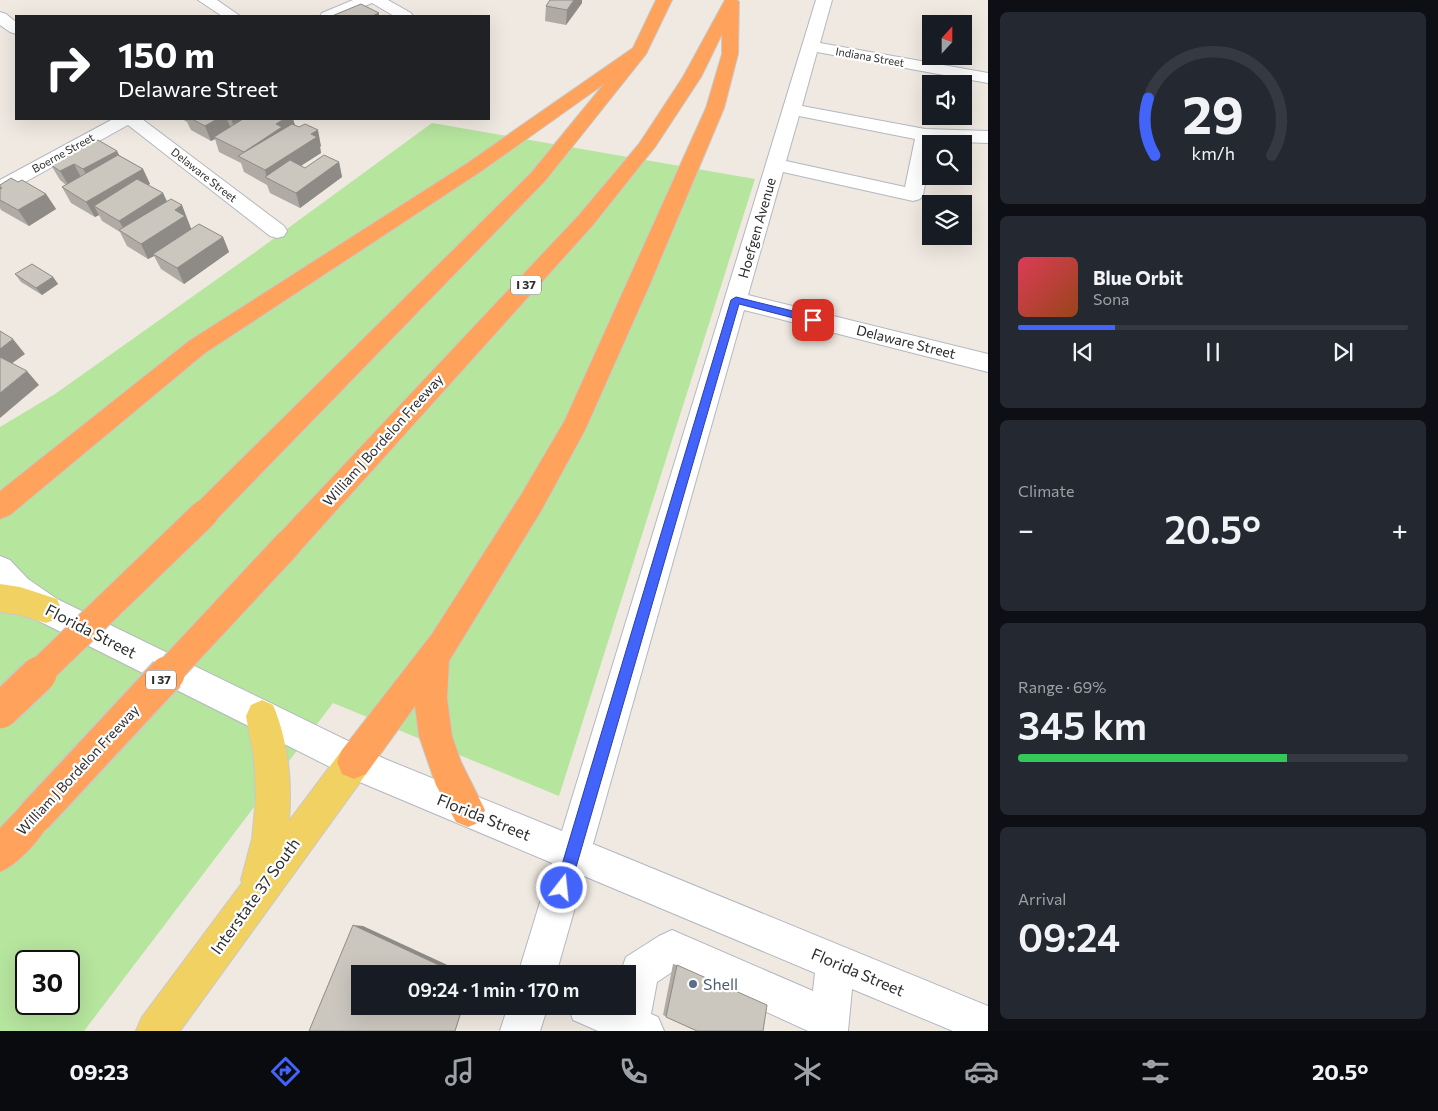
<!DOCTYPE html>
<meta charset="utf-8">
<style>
:root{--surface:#171b24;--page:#242831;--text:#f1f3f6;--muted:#9ea1a6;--line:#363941;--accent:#4264fb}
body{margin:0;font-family:Commissioner,sans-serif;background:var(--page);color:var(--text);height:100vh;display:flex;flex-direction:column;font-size:19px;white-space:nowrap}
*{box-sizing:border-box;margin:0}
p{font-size:16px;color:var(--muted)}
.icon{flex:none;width:28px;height:28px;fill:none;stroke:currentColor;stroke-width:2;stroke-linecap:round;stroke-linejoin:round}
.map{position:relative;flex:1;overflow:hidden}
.details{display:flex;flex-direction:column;gap:12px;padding:12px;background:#0d0f14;width:450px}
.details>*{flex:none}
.guide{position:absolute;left:15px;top:15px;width:475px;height:105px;border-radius:0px;box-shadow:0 5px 20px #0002;background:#202124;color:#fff;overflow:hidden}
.needle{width:32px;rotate:21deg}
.tools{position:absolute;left:922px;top:15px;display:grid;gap:10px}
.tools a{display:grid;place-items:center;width:50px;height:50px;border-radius:0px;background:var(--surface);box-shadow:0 5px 20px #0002;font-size:25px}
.speed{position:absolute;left:15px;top:950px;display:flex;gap:10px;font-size:25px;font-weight:700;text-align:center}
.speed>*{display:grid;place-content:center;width:65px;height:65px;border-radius:50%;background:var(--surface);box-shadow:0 5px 20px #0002;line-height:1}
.speed .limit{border:2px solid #111;border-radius:8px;background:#fff;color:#111}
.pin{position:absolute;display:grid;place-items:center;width:42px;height:42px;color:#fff;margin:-21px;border-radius:10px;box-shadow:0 2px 8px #0006}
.me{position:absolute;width:55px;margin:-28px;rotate:16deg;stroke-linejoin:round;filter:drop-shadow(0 0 4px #0008)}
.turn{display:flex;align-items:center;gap:18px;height:105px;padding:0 20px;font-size:22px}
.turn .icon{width:65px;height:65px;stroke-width:2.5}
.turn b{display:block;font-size:35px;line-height:42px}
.big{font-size:38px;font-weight:600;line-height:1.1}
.details .tile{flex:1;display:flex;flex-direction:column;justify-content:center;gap:8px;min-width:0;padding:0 18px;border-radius:8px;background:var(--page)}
.details .dial{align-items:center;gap:0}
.dial svg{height:130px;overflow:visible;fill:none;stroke:var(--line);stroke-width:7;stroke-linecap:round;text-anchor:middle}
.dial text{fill:var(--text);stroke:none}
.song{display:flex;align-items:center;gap:15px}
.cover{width:60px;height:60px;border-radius:8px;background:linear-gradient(135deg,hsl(350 70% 55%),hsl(20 70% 35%))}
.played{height:5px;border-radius:2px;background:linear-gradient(90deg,var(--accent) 25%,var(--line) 25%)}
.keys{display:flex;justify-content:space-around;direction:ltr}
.heat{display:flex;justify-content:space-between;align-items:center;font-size:28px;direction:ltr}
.charge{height:8px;border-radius:4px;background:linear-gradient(90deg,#34c759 69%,var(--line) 0)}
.trip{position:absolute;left:351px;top:965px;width:285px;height:50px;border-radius:0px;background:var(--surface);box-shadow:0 5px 20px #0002;font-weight:600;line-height:50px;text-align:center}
.tabs{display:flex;height:80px;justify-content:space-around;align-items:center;background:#090b0e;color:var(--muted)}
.tabs .icon{width:35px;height:35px}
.tabs .selected{color:var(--accent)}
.tabs b{font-size:22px;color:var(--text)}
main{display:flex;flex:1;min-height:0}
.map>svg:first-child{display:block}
.green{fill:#b6e59e;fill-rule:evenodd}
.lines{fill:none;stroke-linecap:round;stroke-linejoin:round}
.minor-casing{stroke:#b4b7c1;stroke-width:2}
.major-casing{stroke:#c9c9c9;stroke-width:2}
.highway-casing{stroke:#c9c9c9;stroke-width:2}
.minor{fill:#fff;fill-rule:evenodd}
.major{fill:#f2d163;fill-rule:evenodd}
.highway{fill:#ffa35c;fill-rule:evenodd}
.highway-bridge-far1-casing{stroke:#c9c9c9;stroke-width:30;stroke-linecap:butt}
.highway-bridge-casing{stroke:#c9c9c9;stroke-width:38;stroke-linecap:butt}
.highway-bridge-far1{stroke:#ffa35c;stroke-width:28}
.highway-bridge{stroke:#ffa35c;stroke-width:35}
.wall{fill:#afaba4}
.shaded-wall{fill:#8e8b86}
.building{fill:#cbc7bf;stroke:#8e8b86}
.route{fill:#4264fb;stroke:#2b41a3}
.service-dot{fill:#5c6f8a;stroke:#fff;stroke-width:2}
.labels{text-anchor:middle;stroke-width:4.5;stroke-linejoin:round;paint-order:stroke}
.far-street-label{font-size:11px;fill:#2e2e2e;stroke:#fff}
.shield{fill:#fff;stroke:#6d6d6d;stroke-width:1}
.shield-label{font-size:12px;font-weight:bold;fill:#2e2e2e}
.street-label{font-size:14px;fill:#2e2e2e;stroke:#fff}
.near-street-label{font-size:16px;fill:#2e2e2e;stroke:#fff}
.near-service-label{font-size:16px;fill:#4e5e75;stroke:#fff;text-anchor:start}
</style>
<main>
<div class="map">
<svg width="988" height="1031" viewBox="0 0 988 1031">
<rect width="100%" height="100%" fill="#efe9e1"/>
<path class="green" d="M432,123l323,56 -196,617 -226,-93 -249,328h-84v-604l55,-33 199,-141zM26,961h43v43h-43z"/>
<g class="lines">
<g class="minor-casing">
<g id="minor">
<polygon points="198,0 217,0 240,16 222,16"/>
<polygon points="353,0 388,0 411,13 413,16 394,16 372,3 341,16 320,16 322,13"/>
<path d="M816,0h16l-12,43 168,30v10l-171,-31 -15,54 123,23 63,2v12l-55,-2 -10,54 -3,4 -7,2 -130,-29 -35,123 240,59v18l-244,-62 -151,534 395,162v25h-35l-101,-42 -4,42h-40l-133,-61 -18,12 -6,32 7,3 6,14h-66l-25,-11 -5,-14h60v-32h-8l6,-17 33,-21 13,-6 141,61 2,-18 -231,-97 -28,98h-38l34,-111 -190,-80 -327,-164 -35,-30v-33l10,4 18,19 29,20 328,160 177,72zM799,116l116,23 -10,48 -119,-26z"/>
<polygon points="0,12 6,14 16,22 16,34 10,32 0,25"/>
<polygon points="113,119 142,119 284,226 287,231 284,236 277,238 270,236 128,125 7,192 0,194 0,180"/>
<polygon points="508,1006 548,1006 540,1031 500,1031"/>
</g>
</g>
<g class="major-casing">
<g id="major">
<polygon points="0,584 20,587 57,599 61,609 57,619 46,623 20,615 0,612"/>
<path d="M262,700l11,5c15,35 19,77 16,116l53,-71 12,-5 12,5 5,12 -5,12 -186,257h-44l6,-14 100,-134 -1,-3 11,-41 4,-41 -2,-40 -8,-42 5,-11z"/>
</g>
</g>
<g class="highway-casing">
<g id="highway">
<polygon points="656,0 672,0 646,54 545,181 214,522 204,526 194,522 190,514 194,506 531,173 604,84 480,172 205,353 10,515 0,519 0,491 189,341 466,164 633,48"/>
<polygon points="725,0 737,0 739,2 738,54 724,108 650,284 585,430 541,511 449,661 447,698 452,736 461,762 485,810 480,822 468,827 456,822 436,785 419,736 415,706 366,774 354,779 342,774 337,762 342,750 432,634 521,495 565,420 706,108 722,54 722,34 701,77 655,147 593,225 298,553 288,556 278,553 274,544 278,535 579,215 639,144 683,77"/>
<path d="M35,799l12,5 5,12c-8,20 -32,47 -52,56v-44l23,-24z"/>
</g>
</g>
<use href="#minor" class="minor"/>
<use href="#major" class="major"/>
<use href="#highway" class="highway"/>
<g class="highway-bridge-far1-casing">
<g id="highway-bridge-far1">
<polyline points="37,675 204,514"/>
<polyline points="166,675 288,544"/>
</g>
</g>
<g class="highway-bridge-casing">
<g id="highway-bridge">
<polyline points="0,711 39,674"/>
<polyline points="35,816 167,674"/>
</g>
</g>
<use href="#highway-bridge-far1" class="highway-bridge-far1"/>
<use href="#highway-bridge" class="highway-bridge"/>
</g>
<g class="wall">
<polygon points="582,3 566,25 545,21 546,6"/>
<polygon points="182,119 293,119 295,125 321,146 320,147 321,153 301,166 305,168 339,162 342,177 300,208 270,193 267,185 244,172 241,163 219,152 215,139 211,141 191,130 187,122"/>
<polygon points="117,151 119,155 143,169 150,184 148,185 163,193 167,201 188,221 191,229 223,237 229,252 184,284 161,269 154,256 148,259 127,246 120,232 102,221 99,215 95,217 71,203 62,187 66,185 60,180 51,165"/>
<polygon points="18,182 46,194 56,209 29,226 1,210 0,208 0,185"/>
<polygon points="15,274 53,277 58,284 42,295 21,282"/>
<polygon points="673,964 677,965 697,1031 663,1015"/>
</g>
<g class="shaded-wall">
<polygon points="574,0 582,0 582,3 566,25 567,10"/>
<polygon points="379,13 379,16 372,16"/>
<polygon points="217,119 227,119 231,129 214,137 215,139 211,141 205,126"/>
<polygon points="231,119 258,119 236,132"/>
<polygon points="284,119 293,119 296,129 247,161 244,152 276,124"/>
<polygon points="318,130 321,146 320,147 321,153 275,182 267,179 265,170 311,134"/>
<polygon points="117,151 124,166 92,185 83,169"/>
<polygon points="339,162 342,177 300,208 296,193"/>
<polygon points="74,164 82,179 69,186 60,171"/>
<polygon points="143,169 150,184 104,212 94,206 99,215 95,217 86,202"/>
<polygon points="163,193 170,209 128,236 119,221"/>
<polygon points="46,194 56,209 29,226 18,210"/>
<polygon points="182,205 192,231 153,254 154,256 148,259 141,244 175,210"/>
<polygon points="223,237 229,252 184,284 177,268"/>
<polygon points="53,277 58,284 42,295 36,288"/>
<polygon points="13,339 25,354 0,372 0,349"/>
<polygon points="27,371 39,385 0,418 0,393"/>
<polygon points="353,925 363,926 467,974 458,974"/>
</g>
<g class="building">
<polygon points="550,0 574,0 567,10 546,6"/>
<polygon points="361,4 379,13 372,16 332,16"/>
<polygon points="192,119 217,119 205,126"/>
<polygon points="243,119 284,119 276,124 282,127 244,152 214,137"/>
<polygon points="292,124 299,127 305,124 318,130 311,134 317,137 265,170 238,156"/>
<polygon points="98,140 117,151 83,169 74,164 60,171 51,165"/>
<polygon points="118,155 143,169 86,202 62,187"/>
<polygon points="324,155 339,162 296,193 265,177 290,160 305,168"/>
<polygon points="11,178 18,182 22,180 46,194 18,210 0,200 0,189 2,188 0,187 0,185"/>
<polygon points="137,179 163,193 119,221 94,206"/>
<polygon points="171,199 182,205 175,210 185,216 141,244 119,230"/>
<polygon points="199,224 223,237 177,268 153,254"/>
<polygon points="32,264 53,277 36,288 15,274"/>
<polygon points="0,331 13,339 0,349"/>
<polygon points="0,357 27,371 0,393"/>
<polygon points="353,925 458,974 360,974 360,1006 463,1006 455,1031 309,1031"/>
<polygon points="677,965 767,1005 763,1031 697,1031 666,1017"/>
</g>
<polygon class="route" points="736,297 813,316 818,320 813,323 739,304 570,888 568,893 562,895 557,893 555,888 731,300"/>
<circle class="service-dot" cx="693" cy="984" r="5"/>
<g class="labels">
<g class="far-street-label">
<text transform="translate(870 57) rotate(10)" y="4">Indiana Street</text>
<text transform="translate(63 153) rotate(-29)" y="4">Boerne Street</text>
<text transform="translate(204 175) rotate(38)" y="4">Delaware Street</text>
</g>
<g class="shield">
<rect x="511" y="275.5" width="30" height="19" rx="4"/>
<rect x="146" y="670.5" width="30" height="19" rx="4"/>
</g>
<g class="shield-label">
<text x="526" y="289">I 37</text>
<text x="161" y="684">I 37</text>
</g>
<g class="street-label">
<text transform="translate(757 228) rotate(-74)" y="5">Hoefgen Avenue</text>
<text transform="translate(906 342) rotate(14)" y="5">Delaware Street</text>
<text transform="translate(383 440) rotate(-48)" y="5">William J Bordelon Freeway</text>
<text transform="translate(78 770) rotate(-47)" y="5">William J Bordelon Freeway</text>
</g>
<g class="near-street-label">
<text transform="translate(91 631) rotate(27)" y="6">Florida Street</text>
<text transform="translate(484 817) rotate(22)" y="6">Florida Street</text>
<text transform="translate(255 896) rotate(-54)" y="6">Interstate 37 South</text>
<text transform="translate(858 972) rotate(23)" y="6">Florida Street</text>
</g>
<g class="near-service-label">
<text x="703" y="990">Shell</text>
</g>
</g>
</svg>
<div class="tools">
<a><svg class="needle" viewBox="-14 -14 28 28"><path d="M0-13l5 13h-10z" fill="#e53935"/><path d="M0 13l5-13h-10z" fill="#9ea1a6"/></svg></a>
<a><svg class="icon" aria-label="sound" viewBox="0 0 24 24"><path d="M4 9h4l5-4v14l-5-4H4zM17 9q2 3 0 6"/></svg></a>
<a><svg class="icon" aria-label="search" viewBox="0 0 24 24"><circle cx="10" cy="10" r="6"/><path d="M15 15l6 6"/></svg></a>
<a><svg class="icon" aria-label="layers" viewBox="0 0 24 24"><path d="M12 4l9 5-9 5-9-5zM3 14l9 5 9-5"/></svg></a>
</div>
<div class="speed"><div class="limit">30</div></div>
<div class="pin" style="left:813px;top:320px;background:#d93025"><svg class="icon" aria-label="arrive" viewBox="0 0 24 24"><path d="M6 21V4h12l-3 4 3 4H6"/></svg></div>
<svg class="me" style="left:562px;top:888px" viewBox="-20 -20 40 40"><circle r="17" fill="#4264fb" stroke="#fff" stroke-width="3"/><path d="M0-11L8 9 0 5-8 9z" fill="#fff"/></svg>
<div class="trip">09:24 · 1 min · 170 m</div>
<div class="guide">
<div class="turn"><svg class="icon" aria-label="right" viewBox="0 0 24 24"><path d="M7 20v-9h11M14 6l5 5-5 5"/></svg><div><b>150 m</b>Delaware Street</div></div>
</div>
</div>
<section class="details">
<div class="tile dial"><svg viewBox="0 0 100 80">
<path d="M14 69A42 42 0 1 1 86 69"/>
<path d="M14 69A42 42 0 0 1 10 34" stroke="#4264fb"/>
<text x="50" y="56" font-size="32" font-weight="700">29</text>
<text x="50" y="72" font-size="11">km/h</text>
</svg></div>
<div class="tile">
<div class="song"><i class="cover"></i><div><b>Blue Orbit</b><p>Sona</p></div></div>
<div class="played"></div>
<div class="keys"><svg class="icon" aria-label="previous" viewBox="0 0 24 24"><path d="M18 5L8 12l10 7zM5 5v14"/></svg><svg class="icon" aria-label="pause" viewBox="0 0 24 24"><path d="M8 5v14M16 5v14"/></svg><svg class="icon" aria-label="next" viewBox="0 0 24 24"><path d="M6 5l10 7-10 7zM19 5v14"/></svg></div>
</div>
<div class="tile"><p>Climate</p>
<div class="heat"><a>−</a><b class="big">20.5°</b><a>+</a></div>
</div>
<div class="tile"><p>Range · 69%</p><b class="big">345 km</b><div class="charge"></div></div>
<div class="tile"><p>Arrival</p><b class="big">09:24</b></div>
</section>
</main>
<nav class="tabs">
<b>09:23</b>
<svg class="icon selected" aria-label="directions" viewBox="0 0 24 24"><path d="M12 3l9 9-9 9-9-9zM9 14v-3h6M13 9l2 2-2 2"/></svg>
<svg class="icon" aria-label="music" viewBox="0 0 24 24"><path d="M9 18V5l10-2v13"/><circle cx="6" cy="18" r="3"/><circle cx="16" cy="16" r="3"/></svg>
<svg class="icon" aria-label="phone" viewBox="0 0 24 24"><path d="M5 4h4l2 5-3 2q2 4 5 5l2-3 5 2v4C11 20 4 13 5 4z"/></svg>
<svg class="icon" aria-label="climate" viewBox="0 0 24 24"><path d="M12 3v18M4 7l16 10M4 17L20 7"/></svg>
<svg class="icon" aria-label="car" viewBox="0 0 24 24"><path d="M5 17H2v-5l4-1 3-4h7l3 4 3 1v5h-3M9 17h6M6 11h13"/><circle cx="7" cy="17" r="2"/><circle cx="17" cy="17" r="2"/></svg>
<svg class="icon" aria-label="filters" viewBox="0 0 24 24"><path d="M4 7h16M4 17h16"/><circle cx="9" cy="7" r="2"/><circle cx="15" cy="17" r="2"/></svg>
<b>20.5°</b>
</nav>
